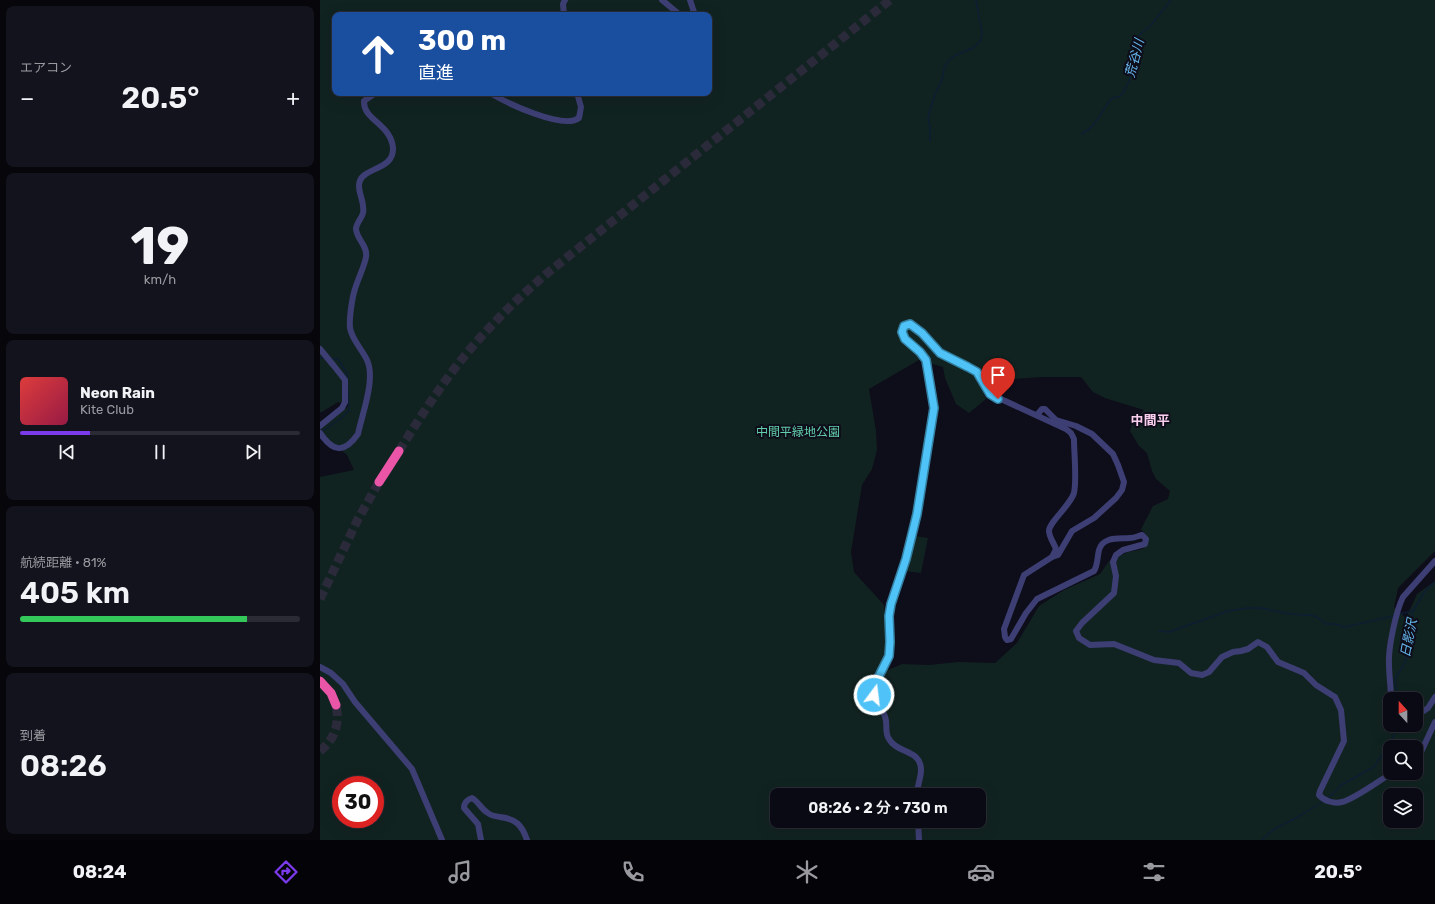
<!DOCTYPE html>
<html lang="ja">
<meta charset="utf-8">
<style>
:root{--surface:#0a0a14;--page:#13131d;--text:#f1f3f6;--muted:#999aa0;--line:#2a2b34;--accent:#7c3aed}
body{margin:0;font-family:Rubik,"Noto Sans JP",sans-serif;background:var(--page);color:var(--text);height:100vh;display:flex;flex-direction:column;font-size:15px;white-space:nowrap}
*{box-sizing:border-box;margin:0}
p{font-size:13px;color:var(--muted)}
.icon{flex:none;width:22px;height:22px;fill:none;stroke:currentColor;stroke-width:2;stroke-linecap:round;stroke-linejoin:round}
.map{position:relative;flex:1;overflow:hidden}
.drawer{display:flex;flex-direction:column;gap:6px;padding:6px;background:#06060b;width:320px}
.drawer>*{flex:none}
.hud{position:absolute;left:12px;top:12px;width:380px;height:84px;border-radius:8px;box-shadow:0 4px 16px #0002,0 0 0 1px var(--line);background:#1a4fa0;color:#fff;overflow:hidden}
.needle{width:26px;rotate:339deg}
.controls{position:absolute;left:1063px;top:692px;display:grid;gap:8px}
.controls a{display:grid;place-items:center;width:40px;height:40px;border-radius:8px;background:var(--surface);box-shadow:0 4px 16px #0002,0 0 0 1px var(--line);font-size:20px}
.speed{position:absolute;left:12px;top:776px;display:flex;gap:8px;font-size:20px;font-weight:700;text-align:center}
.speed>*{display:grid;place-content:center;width:52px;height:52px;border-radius:50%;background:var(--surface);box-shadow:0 4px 16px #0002,0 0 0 1px var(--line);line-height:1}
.speed .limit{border:6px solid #d22;background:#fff;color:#111}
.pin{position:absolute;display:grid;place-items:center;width:34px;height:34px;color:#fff;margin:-41px -17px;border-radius:50% 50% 50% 0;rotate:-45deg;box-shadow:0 0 4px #0007}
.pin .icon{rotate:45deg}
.me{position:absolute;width:44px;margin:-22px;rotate:15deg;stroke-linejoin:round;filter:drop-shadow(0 0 3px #0008)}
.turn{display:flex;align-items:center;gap:14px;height:84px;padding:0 20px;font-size:18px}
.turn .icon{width:52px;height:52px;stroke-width:2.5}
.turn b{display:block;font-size:28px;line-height:34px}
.big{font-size:30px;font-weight:600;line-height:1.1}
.drawer .widget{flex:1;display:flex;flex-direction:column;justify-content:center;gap:6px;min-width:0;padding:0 14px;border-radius:8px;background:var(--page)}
.drawer .dial{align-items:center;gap:0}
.dial b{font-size:52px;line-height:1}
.song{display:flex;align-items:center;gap:12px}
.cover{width:48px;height:48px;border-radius:6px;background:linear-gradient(135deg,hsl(0 70% 55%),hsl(340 70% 35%))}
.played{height:4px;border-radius:2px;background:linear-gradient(90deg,var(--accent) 25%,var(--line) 25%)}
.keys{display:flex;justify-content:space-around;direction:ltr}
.heat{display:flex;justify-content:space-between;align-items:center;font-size:22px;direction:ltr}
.charge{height:6px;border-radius:3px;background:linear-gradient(90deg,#34c759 81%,var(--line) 0)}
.trip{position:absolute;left:450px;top:788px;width:216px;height:40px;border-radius:8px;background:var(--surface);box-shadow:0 4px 16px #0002,0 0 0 1px var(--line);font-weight:600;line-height:40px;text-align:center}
.tabs{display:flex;height:64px;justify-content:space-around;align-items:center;background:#040408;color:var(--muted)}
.tabs .icon{width:28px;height:28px}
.tabs .active{color:var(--accent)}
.tabs b{font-size:18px;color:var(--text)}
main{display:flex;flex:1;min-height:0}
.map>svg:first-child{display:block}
.green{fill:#112321;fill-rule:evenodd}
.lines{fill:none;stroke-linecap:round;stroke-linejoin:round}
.stream{stroke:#0d1e33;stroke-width:1.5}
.highway-tunnel{stroke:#2b2a3b;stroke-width:9;stroke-dasharray:9 4.5;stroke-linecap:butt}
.minor{stroke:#3d3f74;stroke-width:6}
.highway{stroke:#eb55a8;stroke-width:9}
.route-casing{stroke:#337fa1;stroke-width:10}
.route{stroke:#4fc3f7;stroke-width:7}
.labels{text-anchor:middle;stroke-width:4;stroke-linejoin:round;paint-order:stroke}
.park-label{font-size:12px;fill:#62cfac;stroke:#0e0d1a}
.water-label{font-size:13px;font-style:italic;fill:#66b8ed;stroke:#0e0d1a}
.neighbourhood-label{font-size:13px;font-weight:bold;fill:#f9ceed;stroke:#0e0d1a}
</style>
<main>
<section class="drawer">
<div class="widget"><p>エアコン</p>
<div class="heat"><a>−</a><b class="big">20.5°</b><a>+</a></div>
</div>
<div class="widget dial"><b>19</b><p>km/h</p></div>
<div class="widget">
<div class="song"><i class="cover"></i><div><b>Neon Rain</b><p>Kite Club</p></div></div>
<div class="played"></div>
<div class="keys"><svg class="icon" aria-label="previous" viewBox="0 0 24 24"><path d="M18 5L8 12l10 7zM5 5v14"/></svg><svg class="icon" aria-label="pause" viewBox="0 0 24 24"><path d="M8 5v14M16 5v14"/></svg><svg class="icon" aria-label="next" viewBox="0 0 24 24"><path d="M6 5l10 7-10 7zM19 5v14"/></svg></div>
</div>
<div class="widget"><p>航続距離 · 81%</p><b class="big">405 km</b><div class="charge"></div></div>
<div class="widget"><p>到着</p><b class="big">08:26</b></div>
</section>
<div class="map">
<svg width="1115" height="840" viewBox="0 0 1115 840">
<rect width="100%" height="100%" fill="#0e0d1a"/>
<g class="green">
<path d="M0,0h1115v551l-37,37 -4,19 12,11 11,-24 18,-13v259h-1115v-363l34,-7 -7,-15 -27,-22v-7l30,-21 -12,-3 -16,10h-2zM15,15h374v78h-374zM599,360l24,7 2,11 11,26 13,9 17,-14 -7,-15 6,-9 6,-1 16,9 6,-4 29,-2h39l12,15 12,6 39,12 -12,14 -2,7 9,15 8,7 5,18 4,8 14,12 -2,8 -15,7 -12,23 6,8 1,6 -5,6 -15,3 -19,9 -9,13 -36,16 -25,16 -22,37 -22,20 -37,-1 -29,3 -27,-1 -14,6 -1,-32 -3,-33 -30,-33 -3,-20 11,-67 10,-16 5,-19 -1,-19 -7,-42zM1070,699h26v26h-26zM1070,747h26v26h-26zM21,785h34v34h-34zM457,795h202v26h-202zM1070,795h26v26h-26z"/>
<polygon points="595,536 608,538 601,573 585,571"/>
</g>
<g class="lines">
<g class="stream">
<path d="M762,134c14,-7 20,-25 30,-36l7,-1 4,-4 6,-12 3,-9v-15l3,-7 3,-14 13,-11 20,-25"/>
<polyline points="610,141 610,127 608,117 614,97 623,77 624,68 629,60 636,55 653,48 661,40 662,33 656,0"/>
<polyline points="0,358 5,358"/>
<polyline points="1,432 23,417 29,410 27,373 18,359 11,359"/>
<polyline points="1079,614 1093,611"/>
<polyline points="839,631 849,632 908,611 927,608 941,608 964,613 984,615 991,615 997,617 1006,624 1015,624 1025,627 1073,616"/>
<polyline points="1077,699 1075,679 1083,666 1086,660 1086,645 1090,634 1093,611 1105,591 1115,582"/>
<polyline points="1009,798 1021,785 1054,767 1058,761 1076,732 1078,725"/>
<path d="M942,840c11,-12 18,-14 32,-21 9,-5 19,-11 28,-17"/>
</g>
<g class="highway-tunnel">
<path d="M79,451c17,-27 34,-54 53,-79 27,-36 59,-68 93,-97l345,-275"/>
<polyline points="0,599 37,521 59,482"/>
<path d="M0,751c15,-12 20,-27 16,-46"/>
</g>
<g class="minor">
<polyline points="342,0 360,15"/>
<polyline points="370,0 375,15"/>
<polyline points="244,15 243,4 245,0"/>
<path d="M170,93c17,10 73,37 89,25l2,-11 -4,-14"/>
<polyline points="0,349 14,366 25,380 25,402 22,408 0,426"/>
<path d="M717,415l5,-6h3l11,11 20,6 16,8 21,20 5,11 6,17 -2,8 -6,8 -22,20 -22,13 -14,24 -6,2 -28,18 -20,54 1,8 2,3 4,-1 15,-26 11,-14 57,-28c4,-7 3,-13 5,-21 4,-14 20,-11 31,-12 4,0 8,-2 12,-3l4,4 -1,5 -22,6 -7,5 -3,7 3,14 -2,17 -32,30 -6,8 3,7 11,7 24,-1 40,16 25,3 12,10 11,2 7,-3 13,-15 11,-5 8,-1 7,-2 10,-7 9,5 11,15 26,11 12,12 19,12 6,13 3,31 -24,50 -1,4c5,6 15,9 23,7 11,-2 38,-22 50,-29"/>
<path d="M0,433c13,19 24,21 38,1 4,-20 18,-55 9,-74 -5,-11 -15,-20 -17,-32 -1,-9 2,-30 5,-39 3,-11 9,-21 11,-32 2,-11 -9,-17 -10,-28 0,-6 6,-11 7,-16 2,-10 -4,-18 -4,-27 0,-20 35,-14 34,-38 -2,-24 -30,-28 -29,-47l10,-7 5,-1"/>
<polyline points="0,667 11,673 23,684 35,702 92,769 122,840"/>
<path d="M1071,699c0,-12 -2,-23 -2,-35 -1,-16 7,-53 14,-67l32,-36"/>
<polyline points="1096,716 1108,708 1115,697"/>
<polyline points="1096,756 1101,752 1115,722"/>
<path d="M597,795c0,-9 4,-17 4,-25 0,-21 -24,-16 -32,-31 -4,-6 -2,-11 -3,-18 -1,-9 -8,-18 -12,-26l5,-19 10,-20 1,-14 -1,-26 2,-12 15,-45 9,-34 7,-34 12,-83 -8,-48 -6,-8 -15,-13 -3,-7 3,-6 5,-1 12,8 18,20 37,19 13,22 76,35 5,4 3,6c0,15 3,40 0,54 -4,13 -25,29 -25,38 0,6 5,12 7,18l-4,8"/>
<polyline points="598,821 599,840"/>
<path d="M161,840l-3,-16 -14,-16c0,-5 2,-8 8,-10 7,4 9,11 16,15 3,3 8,3 12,4 16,2 22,8 27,23"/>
</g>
<g class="highway">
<polyline points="59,482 79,451"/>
<polyline points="0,681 11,693 16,705"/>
</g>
</g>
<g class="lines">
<g class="route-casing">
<polyline id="route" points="554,695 559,676 569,656 570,642 569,616 571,604 586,559 597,514 614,408 606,360 600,352 585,339 582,332 584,326 590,324 602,333 620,353 648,367 657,372 670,394 678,399"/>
</g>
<use href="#route" class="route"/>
</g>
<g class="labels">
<g class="park-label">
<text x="478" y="436">中間平緑地公園</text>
</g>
<g class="water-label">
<text transform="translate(814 58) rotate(-75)" y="5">荒谷川</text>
<text transform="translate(1088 638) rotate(-79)" y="5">日影沢</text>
</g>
<g class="neighbourhood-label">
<text x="830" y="425">中間平</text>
</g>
</g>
</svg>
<div class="controls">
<a><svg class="needle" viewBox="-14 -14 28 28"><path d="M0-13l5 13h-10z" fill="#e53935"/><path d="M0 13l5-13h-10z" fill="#999aa0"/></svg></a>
<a><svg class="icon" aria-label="search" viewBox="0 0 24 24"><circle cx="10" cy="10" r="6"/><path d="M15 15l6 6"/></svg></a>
<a><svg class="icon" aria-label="layers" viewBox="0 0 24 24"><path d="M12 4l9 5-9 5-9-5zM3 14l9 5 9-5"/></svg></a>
</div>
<div class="speed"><div class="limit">30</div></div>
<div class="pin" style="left:678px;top:399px;background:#d93025"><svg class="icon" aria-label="arrive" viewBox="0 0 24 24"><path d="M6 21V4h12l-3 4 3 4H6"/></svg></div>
<svg class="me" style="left:554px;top:695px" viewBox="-20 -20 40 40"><circle r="17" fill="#4fc3f7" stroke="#fff" stroke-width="3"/><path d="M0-11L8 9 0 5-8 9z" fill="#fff"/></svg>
<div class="trip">08:26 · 2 分 · 730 m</div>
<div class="hud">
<div class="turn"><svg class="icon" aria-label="ahead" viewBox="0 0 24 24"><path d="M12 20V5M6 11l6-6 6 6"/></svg><div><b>300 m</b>直進</div></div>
</div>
</div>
</main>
<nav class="tabs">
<b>08:24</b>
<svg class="icon active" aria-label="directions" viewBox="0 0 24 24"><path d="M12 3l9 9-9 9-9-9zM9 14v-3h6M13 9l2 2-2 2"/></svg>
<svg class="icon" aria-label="music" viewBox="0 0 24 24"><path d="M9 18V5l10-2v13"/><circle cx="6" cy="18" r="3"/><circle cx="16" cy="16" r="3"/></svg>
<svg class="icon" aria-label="phone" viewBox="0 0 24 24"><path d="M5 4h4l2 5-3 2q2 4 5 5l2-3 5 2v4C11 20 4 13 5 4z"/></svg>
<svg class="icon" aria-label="climate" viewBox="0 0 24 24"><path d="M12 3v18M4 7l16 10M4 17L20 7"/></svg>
<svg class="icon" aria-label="car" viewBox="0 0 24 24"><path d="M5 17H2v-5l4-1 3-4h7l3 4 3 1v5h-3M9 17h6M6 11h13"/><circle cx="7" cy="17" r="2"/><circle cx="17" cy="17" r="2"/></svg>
<svg class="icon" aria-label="filters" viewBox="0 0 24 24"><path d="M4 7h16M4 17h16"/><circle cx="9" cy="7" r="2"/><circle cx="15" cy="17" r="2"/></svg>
<b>20.5°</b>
</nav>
